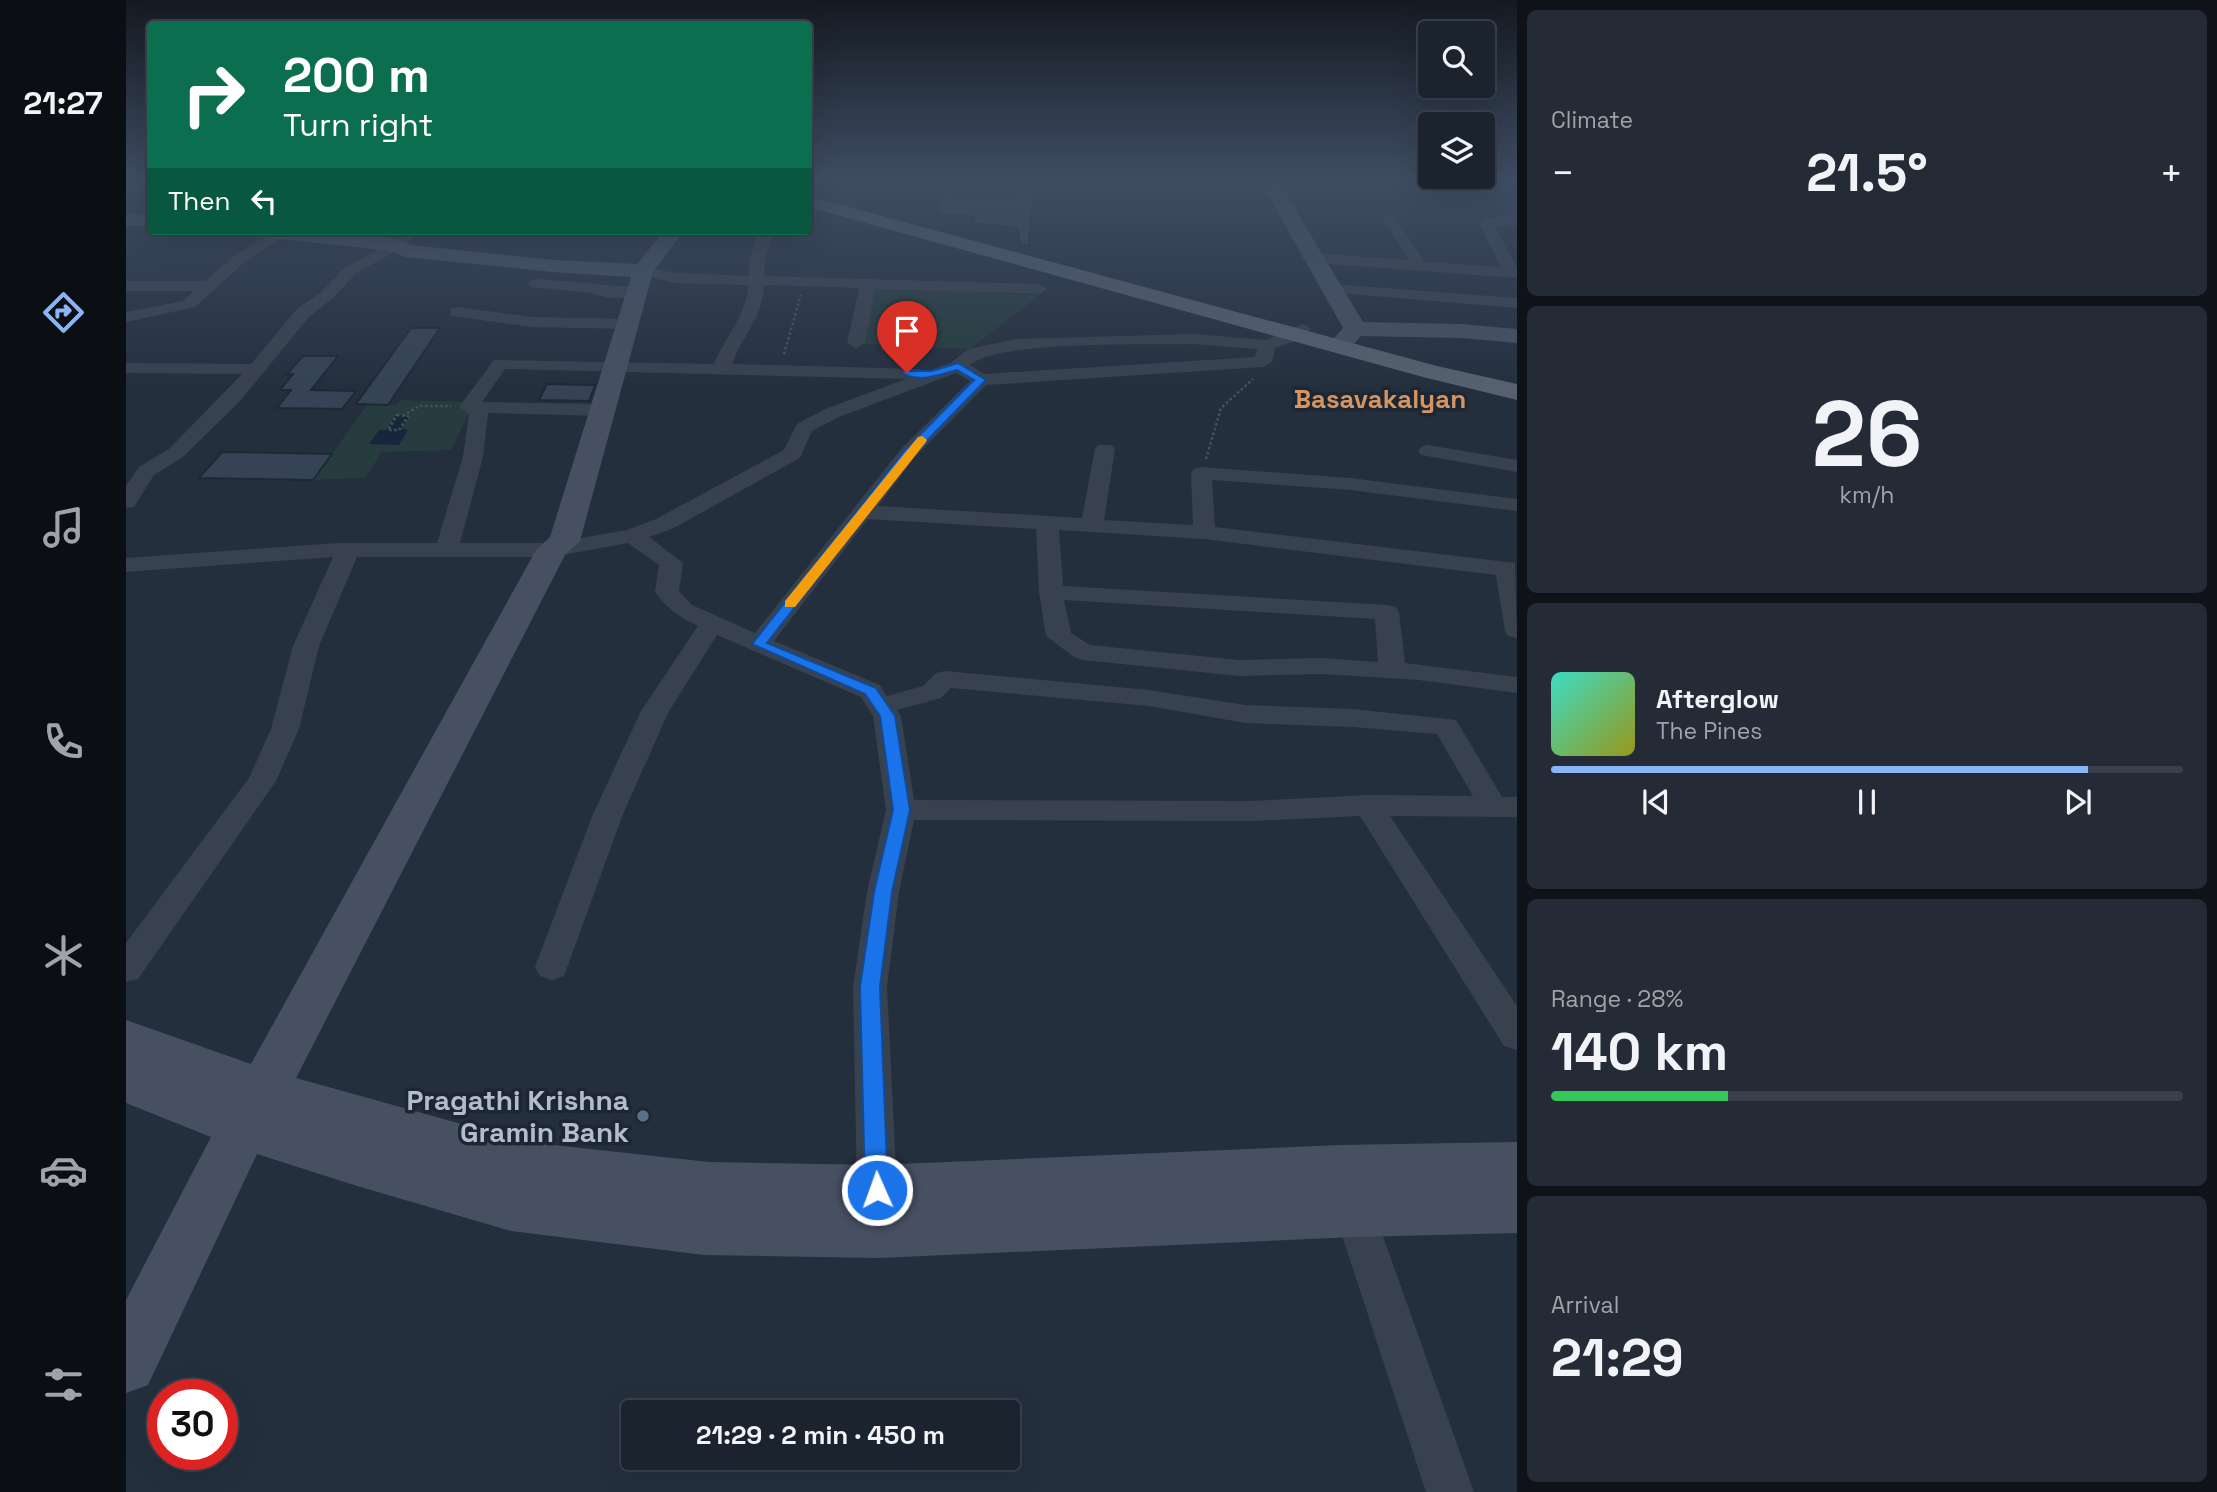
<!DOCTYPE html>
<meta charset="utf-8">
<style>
:root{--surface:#1b232e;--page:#242b36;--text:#f1f3f6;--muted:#a0a4aa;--line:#39404a;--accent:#8ab4f8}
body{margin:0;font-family:"Space Grotesk",sans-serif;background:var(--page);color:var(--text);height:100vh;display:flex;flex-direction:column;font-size:26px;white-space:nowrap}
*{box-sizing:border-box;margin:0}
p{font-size:23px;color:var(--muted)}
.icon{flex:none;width:38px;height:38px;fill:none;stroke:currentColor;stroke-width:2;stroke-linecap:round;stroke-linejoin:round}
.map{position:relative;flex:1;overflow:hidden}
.panel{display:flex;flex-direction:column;gap:10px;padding:10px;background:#0f1319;width:700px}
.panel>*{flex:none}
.banner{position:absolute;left:21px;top:21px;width:665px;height:214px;border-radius:7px;box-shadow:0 7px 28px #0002,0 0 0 2px var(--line);background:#0b6e4f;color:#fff;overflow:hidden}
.buttons{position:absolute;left:1292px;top:21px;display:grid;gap:14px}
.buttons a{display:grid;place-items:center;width:77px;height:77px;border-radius:7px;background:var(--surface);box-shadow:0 7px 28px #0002,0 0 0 2px var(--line);font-size:35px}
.speed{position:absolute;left:21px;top:1379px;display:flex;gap:14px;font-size:35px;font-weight:700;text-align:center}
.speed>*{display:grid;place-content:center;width:91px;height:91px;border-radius:50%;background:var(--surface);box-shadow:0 7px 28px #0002,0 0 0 2px var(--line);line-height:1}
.speed .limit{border:10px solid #d22;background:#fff;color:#111}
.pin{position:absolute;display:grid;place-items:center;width:60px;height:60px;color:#fff;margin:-72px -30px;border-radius:50% 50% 50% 0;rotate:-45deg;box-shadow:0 0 7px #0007}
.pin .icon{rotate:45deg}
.me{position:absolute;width:77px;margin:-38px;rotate:358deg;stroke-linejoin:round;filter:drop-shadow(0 0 5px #0008)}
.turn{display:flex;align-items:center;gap:24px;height:147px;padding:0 21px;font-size:32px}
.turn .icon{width:91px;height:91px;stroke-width:2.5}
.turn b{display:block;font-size:49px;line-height:60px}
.then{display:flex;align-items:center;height:66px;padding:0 21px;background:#0003;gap:14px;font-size:26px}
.big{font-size:52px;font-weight:600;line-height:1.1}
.panel .tile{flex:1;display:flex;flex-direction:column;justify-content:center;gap:10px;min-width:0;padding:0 24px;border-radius:10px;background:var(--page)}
.panel .dial{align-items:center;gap:0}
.dial b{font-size:91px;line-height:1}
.song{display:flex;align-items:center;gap:21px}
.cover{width:84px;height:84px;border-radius:10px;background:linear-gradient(135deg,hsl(170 70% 55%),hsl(60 70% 35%))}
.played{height:7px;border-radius:4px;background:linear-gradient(90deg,var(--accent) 85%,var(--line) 85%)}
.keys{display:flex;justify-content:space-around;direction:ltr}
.heat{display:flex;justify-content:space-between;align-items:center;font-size:38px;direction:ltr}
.charge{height:10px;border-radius:5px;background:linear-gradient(90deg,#34c759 28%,var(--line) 0)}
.trip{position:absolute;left:495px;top:1400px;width:399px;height:70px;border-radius:7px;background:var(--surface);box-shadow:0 7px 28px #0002,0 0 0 2px var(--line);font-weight:600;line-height:70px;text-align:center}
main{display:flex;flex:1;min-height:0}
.tab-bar{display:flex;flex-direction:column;width:126px;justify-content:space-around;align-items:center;background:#0b0e12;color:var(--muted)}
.tab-bar .icon{width:49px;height:49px}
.tab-bar .on{color:var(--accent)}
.tab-bar b{font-size:32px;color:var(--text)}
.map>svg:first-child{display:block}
.green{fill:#263c3f}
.water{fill:#17263c}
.building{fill:#364354;stroke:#1f2835;stroke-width:2}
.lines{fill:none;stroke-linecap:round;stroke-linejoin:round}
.path{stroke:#3f5557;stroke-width:2.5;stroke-dasharray:2.5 2.5;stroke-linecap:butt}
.street{fill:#38414e;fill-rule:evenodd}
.secondary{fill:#465061;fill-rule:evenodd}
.primary{fill:#56606e;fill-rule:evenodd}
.route{fill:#1a73e8;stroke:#114b97;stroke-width:2}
.slow{fill:#f59e0b}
.service-dot{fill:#5c6f8a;stroke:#1d2633;stroke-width:2.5}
.labels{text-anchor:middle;stroke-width:7;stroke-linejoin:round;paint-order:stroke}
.far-district-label{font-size:26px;font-weight:bold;fill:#d59563;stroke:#1d2633}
.near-poi-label{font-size:28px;font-weight:bold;fill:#b4bcc9;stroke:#1d2633;text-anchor:end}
</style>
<main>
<nav class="tab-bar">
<b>21:27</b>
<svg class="icon on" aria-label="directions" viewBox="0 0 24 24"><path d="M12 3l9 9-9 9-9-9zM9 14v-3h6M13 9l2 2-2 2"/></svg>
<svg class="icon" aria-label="music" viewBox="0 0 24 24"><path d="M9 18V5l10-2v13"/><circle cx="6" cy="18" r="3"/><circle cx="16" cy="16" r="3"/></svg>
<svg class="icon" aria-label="phone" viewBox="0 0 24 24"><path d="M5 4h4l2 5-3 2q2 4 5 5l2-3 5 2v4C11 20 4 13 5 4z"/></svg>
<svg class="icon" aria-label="climate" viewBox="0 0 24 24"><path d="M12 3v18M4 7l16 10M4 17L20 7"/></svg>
<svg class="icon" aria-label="car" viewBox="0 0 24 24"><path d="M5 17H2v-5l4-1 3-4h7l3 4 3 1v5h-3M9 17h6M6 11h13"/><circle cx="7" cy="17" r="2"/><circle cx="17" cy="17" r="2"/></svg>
<svg class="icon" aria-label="filters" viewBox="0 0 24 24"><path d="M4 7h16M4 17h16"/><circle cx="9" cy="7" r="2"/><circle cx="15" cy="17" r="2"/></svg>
</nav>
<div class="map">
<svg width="1391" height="1492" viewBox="0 0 1391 1492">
<rect width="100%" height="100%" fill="#242f3e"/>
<g class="green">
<polygon points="747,287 914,295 844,349 737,344"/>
<polygon points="274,400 342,402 342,415 325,450 256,452 239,478 187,480 242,404 271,405"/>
</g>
<polygon class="water" points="270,415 284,415 275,429 282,430 273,445 243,444 253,430 260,430"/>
<g class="building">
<polygon points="887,190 906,191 906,200 910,201 905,210 903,245 894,245 891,228 846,223 849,217 810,213 818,194 888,199"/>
<polygon points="285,328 314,328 262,405 230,404"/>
<polygon points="177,356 212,356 185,390 230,391 216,409 151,408 165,390 154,390 167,374 161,374"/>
<polygon points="421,384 469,385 463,401 413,400"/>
<polygon points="96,452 206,454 187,480 73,478"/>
</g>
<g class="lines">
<g class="path">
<polyline points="658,354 675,295"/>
<polygon points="271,415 282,416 273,430 262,430"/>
<polyline points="277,416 293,406 325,406"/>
<polyline points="1080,459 1095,408 1127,379"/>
</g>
<g class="street">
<polygon points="13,179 24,179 24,183 0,195 0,186"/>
<polygon points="760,179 780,179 781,180 774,184"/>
<polygon points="1264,216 1269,217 1299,262 1375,267 1354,225 1358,218 1391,217 1391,225 1368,225 1391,268 1391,278 1188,263 1180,258 1188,253 1283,260 1257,220"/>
<polygon points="149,231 163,233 120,261 69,307 0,322 0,312 57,301 68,291 0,291 0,281 79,281 110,255"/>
<polygon points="277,231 292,231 276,248 230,273 208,297 182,318 115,400 57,457 28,475 8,507 0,508 0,486 13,467 43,449 116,374 0,373 0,363 125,364 170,310 196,291 220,267 266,242"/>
<path d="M634,231h14l-9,29 -1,16 275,8 8,5 -8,5 -164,-5 -10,54 -9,5 -9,-5 12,-55 -95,-3c0,30 -22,52 -32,79l187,5 7,3 26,-10 16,-13 48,-10 177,-5 73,6 37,-16 8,5 -10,10 -26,9 -3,14 -9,5 -277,18 -71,72 -37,49 204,12 13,-69 3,-4h14l3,4 -11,71 89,5 -2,-52 3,-4 7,-2 149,11 167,21v12l-167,-21 -138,-10 3,47 300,36 2,75 -9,-2 -3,-5 -9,-56 -292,-36 -145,-9 4,56 324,19 9,2 3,5 6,51 112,14v16l-98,-13 -98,-6 -82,2 -156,-16 -9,-3 -28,-21 -7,-44 -3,-63 -168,-10 -94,122 106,44 7,11 36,-10 13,-13 9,-2 204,19 96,15 108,4 103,11 46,77h15v20l-127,-1 127,190v44l-13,-4 -144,-230 -109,5 -337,-1 -15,72 -12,95 10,203 -6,13 -14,5 -14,-5 -6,-13 -4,-203 14,-95 19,-82 -13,-94 -12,-19 -144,-62 -48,76 -46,103 -59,162 -12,4 -12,-4 -5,-9 58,-153 48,-103 57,-85c-19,-9 -31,-17 -43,-34l4,-27 -31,-22 -76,14h-195l-38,89 -20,83 -23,52 -138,198 -12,3v-39l123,-165 22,-49 22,-83 40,-89 -207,15v-14l212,-15h99l26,-86 6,-43 -10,-7 35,-47 220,4c11,-27 33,-49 34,-79l-74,-2 -36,-9 -3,-3 8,-5 31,7 75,3v-16zM1067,344l64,5 -2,8 -271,17 -14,-9c30,-25 177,-20 223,-21zM379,369l401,10 -81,30 -28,15 -13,26 -128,69 -29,11 -75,13h-92l23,-86 5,-44 115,3 10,-6 -10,-6 -121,-2zM830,373l14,8 -69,68 -146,184 -63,-28 -13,-14 4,-28 -34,-26 23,-8 128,-71 12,-27 27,-14zM938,600l311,19 3,43 -57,-4 -82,2 -149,-15 -19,-12zM825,688l198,18 96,17 108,4 84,7 36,62 -105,-1 -117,6 -337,-1 -13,-84 -4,-6 44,-12z"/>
<path d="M410,279l64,5c13,4 35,-1 45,8 -9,8 -42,8 -52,1l-63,-6 -2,-3 2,-3z"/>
<polygon points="1206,284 1391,298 1391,308 1200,292 1198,289 1200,286"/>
<polygon points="332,307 406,317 502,319 510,324 502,329 406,327 326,316 324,312 326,308"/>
<polygon points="1302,445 1391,460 1391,472 1295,455 1292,451 1295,447"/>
<polygon points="1228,1192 1242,1198 1248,1211 1348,1492 1300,1492 1208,1211 1214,1198"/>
</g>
<g class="secondary">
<path d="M1133,179h18l86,143 98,2 56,5v14l-56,-5 -100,-2c-10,11 -15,19 -30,15l-4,-5 16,-18z"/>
<rect x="0" y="214" width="24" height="12"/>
<path d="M124,231c32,0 138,-2 161,14l143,15 83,4 27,-33h20l-31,41 -73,269 -15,14 -269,523 230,64 183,20 168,3 463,-20 177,-3v91l-163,4 -475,21 -175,-3 -193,-24 -157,-46 -97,-31 -109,231 -22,8v-93l85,-163 -85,-34v-83l125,44 285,-514 14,-13 81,-260 -77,-5 -149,-15 -14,-6 -131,-14 -7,-2z"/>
</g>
<polygon class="primary" points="682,196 1311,366 1391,384 1391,400 1297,377 682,207"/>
</g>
<linearGradient id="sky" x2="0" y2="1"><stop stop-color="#141a22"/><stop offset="0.46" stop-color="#3f4d63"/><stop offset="1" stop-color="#3f4d63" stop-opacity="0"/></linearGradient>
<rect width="1391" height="388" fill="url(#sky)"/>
<path class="route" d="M832,363l28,17 -74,76 -145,187 109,45 19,28 15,94 -18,82 -12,95 8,203 -3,8 -8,3 -8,-3 -4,-8 -5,-203 14,-95 19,-82 -13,-94 -15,-22 -113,-50 152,-193 70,-71 -17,-10c-17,5 -39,13 -55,3l2,-2h28z"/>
<polygon class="slow" points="796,436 801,440 800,442 669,607 659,607 659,601 792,437"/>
<circle class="service-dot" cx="517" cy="1116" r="7"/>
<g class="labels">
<g class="far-district-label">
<text x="1254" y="408">Basavakalyan</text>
</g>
<g class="near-poi-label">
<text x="503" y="1110">Pragathi Krishna<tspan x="503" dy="32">Gramin Bank</tspan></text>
</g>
</g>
</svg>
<div class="buttons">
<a><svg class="icon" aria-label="search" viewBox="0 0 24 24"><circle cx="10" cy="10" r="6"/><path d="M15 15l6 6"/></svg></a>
<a><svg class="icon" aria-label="layers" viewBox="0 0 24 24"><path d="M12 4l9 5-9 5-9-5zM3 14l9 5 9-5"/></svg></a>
</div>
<div class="speed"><div class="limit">30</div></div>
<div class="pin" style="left:781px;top:373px;background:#d93025"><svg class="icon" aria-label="arrive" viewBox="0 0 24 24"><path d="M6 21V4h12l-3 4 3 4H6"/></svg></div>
<svg class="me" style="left:751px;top:1190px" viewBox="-20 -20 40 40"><circle r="17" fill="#1a73e8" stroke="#fff" stroke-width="3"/><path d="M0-11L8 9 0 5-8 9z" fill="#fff"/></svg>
<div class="trip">21:29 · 2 min · 450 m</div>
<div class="banner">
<div class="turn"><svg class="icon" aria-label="right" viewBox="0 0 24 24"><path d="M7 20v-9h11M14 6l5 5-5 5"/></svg><div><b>200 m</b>Turn right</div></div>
<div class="then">Then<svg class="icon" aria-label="left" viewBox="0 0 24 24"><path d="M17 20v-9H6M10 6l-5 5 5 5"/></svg></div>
</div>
</div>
<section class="panel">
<div class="tile"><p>Climate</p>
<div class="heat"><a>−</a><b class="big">21.5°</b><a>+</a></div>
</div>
<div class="tile dial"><b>26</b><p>km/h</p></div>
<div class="tile">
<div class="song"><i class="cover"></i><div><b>Afterglow</b><p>The Pines</p></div></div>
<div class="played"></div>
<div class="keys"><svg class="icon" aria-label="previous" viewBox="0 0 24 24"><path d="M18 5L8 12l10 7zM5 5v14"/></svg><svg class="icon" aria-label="pause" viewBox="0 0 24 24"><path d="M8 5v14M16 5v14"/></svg><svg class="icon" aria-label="next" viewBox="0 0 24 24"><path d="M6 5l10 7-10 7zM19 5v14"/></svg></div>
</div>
<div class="tile"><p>Range · 28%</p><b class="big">140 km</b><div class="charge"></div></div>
<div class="tile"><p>Arrival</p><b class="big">21:29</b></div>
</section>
</main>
